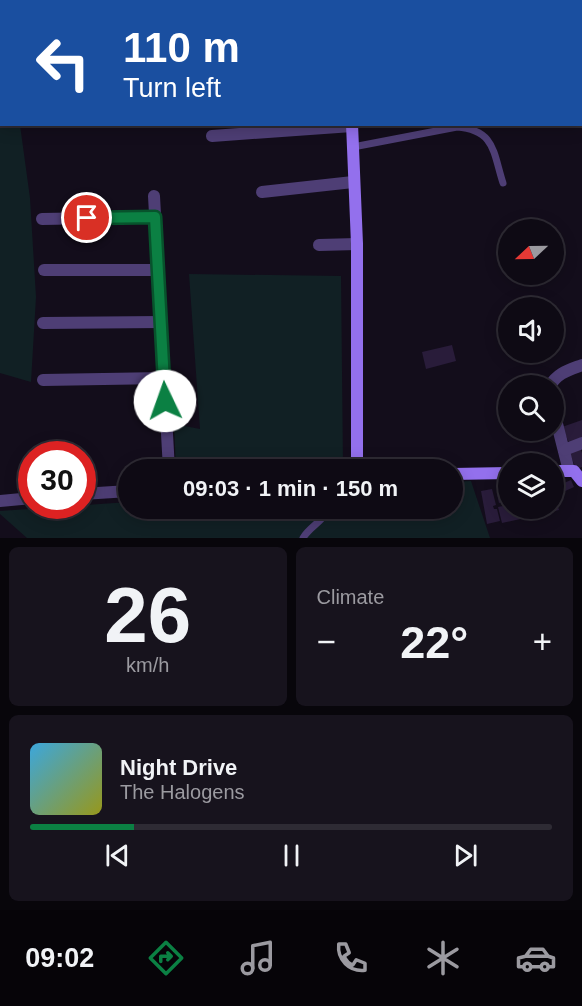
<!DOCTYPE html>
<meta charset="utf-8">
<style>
:root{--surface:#0e0a14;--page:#17131d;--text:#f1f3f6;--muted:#9b9aa0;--line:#2e2b34;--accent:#0b8043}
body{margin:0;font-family:Arial,sans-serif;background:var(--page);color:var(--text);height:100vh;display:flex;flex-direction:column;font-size:22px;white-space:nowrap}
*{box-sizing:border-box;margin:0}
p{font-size:20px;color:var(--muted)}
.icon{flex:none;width:33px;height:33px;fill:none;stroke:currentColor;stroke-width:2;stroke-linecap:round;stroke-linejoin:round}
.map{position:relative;height:538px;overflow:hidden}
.drawer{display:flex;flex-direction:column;gap:9px;padding:9px;background:#08060b;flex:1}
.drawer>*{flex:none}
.banner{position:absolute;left:0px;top:0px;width:582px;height:126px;box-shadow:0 3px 15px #0003,0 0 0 2px var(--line);background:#1a4fa0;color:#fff;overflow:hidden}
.needle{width:39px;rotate:248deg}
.buttons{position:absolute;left:498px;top:219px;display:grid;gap:12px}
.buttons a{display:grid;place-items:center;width:66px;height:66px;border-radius:50%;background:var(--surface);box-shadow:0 3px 15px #0003,0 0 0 2px var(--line);font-size:30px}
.speed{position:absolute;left:18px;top:441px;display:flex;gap:12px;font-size:30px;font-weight:700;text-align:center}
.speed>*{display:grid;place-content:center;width:78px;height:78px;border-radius:50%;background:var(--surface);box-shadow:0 3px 15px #0003,0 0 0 2px var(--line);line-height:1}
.speed .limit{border:9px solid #d22;background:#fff;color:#111}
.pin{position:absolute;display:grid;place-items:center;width:51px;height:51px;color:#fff;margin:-26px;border:3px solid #fff;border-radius:50%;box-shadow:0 2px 6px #0007}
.me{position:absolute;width:66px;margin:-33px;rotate:357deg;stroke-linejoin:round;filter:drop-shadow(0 0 4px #0008)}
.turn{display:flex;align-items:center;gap:21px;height:126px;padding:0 24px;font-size:27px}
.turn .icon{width:78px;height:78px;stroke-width:2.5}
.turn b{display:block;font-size:42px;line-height:51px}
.big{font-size:45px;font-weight:600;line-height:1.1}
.drawer .card{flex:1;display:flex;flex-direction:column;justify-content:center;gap:9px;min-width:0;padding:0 21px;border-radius:9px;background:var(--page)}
.drawer .dial{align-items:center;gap:0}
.dial b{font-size:78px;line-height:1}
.song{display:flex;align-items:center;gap:18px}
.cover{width:72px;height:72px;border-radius:9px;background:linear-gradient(135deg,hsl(200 70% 55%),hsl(60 70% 35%))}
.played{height:6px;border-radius:3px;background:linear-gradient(90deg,var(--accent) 20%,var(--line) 20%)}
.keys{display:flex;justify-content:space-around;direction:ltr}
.heat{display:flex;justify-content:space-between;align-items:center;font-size:33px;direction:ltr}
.drawer .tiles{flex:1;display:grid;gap:9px;grid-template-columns:1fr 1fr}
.card:last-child{grid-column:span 2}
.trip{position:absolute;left:118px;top:459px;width:345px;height:60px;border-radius:30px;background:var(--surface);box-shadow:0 3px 15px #0003,0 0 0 2px var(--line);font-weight:600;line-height:60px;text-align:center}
.tabs{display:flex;height:96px;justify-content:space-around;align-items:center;background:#060408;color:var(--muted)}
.tabs .icon{width:42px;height:42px}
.tabs .on{color:var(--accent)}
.tabs b{font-size:27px;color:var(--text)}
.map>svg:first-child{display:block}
.green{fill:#112024}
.building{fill:#291c3a}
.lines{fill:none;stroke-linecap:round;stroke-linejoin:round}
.lane{stroke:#4e3e75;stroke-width:7}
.street{stroke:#4e3e75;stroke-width:12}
.secondary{stroke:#9370ed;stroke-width:12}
.route-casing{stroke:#07532c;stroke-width:15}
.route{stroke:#0b8043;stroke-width:10}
</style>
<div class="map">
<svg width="582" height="538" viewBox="0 0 582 538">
<rect width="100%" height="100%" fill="#130d1b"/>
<g class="green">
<polygon points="0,0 4,1 2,2 2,124 20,125 30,198 36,297 31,382 0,373"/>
<polygon points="189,274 341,276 343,466 291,470 176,469 174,424 200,429"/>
<polygon points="471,481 490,538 27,538 0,514 0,511 129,502 129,508 453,508 453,482"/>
</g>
<g class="building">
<polygon points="452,345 456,361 426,369 422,352"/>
<polygon points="582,420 582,441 570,445 562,427"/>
<polygon points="580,447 582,453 582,467 576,469 569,451"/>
<polygon points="571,480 574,487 563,492 559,485"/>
<polygon points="492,489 496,505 493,506 494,509 497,509 500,521 487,524 481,491"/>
<polygon points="507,492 508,500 499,503 497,494"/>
<polygon points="556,500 559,510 545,513 544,508 554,508 554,501"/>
<polygon points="508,505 508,508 523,508 525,518 502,523 498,507"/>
<polygon points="525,508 541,508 543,513 527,517"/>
</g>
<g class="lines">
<g class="lane">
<path d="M353,147l104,-20c38,3 36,25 46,56"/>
<path d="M303,538c7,-12 20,-16 26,-30"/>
</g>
<g class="street">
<polyline points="408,0 408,2"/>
<polyline points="503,0 503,2"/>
<polyline points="536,0 536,2"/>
<polyline points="212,136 352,126"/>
<polyline points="262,192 353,182"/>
<polyline points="154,196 169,470"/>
<polyline points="42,219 155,217"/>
<polyline points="319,245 357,244"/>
<polyline points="44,270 158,270"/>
<polyline points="43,323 161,322"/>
<polyline points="43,380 164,378"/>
<path d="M550,386c7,-13 19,-16 32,-21"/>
<polyline points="554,412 569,471"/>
<polyline points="564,450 582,443"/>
<polyline points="82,494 129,491"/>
<polyline points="0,501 32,498"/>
</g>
<g class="secondary">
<polyline points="350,0 350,2"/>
<polyline points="352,124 357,244 357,458 360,470"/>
<polyline points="554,471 574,471 582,481"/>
<polyline points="453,474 508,473"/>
</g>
</g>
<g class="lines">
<g class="route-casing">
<polyline id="route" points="87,218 155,217 165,401"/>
</g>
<use href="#route" class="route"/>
</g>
</svg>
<div class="buttons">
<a><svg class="needle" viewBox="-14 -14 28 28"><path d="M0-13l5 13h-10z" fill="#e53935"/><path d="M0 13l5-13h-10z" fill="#9b9aa0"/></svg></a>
<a><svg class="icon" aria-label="sound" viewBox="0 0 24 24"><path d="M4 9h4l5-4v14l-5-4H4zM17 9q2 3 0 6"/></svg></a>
<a><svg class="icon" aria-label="search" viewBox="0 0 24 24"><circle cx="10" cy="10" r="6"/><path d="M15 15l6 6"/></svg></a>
<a><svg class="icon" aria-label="layers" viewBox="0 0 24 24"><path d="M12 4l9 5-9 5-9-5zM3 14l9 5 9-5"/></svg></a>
</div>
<div class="speed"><div class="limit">30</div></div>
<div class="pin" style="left:87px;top:218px;background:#d93025"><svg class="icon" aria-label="arrive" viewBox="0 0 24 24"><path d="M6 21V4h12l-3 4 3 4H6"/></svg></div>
<svg class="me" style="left:165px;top:401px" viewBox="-20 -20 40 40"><circle r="19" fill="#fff"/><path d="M0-13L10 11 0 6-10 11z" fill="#0b8043"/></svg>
<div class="trip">09:03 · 1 min · 150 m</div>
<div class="banner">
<div class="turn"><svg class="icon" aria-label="left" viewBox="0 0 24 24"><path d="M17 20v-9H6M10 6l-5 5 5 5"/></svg><div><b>110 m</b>Turn left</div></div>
</div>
</div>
<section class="drawer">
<div class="tiles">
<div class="card dial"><b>26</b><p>km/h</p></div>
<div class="card"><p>Climate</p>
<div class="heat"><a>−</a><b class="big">22°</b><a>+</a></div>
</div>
<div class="card">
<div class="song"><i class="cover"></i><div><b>Night Drive</b><p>The Halogens</p></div></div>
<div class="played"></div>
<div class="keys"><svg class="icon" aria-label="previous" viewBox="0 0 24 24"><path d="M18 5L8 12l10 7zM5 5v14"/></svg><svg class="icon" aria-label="pause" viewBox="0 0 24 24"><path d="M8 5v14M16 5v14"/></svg><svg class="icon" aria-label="next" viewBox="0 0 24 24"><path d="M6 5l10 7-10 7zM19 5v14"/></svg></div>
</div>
</div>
</section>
<nav class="tabs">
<b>09:02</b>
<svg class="icon on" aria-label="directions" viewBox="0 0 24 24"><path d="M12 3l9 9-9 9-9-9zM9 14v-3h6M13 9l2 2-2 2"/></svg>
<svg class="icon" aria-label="music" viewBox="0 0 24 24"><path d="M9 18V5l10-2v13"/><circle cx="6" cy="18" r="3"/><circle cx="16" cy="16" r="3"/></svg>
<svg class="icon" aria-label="phone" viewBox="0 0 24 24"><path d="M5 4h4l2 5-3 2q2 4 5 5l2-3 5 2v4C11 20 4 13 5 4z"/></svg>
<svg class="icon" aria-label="climate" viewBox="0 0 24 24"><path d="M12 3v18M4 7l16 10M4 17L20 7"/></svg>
<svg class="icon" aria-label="car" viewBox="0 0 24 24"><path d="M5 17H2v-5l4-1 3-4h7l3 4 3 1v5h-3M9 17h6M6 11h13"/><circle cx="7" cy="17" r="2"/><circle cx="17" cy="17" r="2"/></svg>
</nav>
